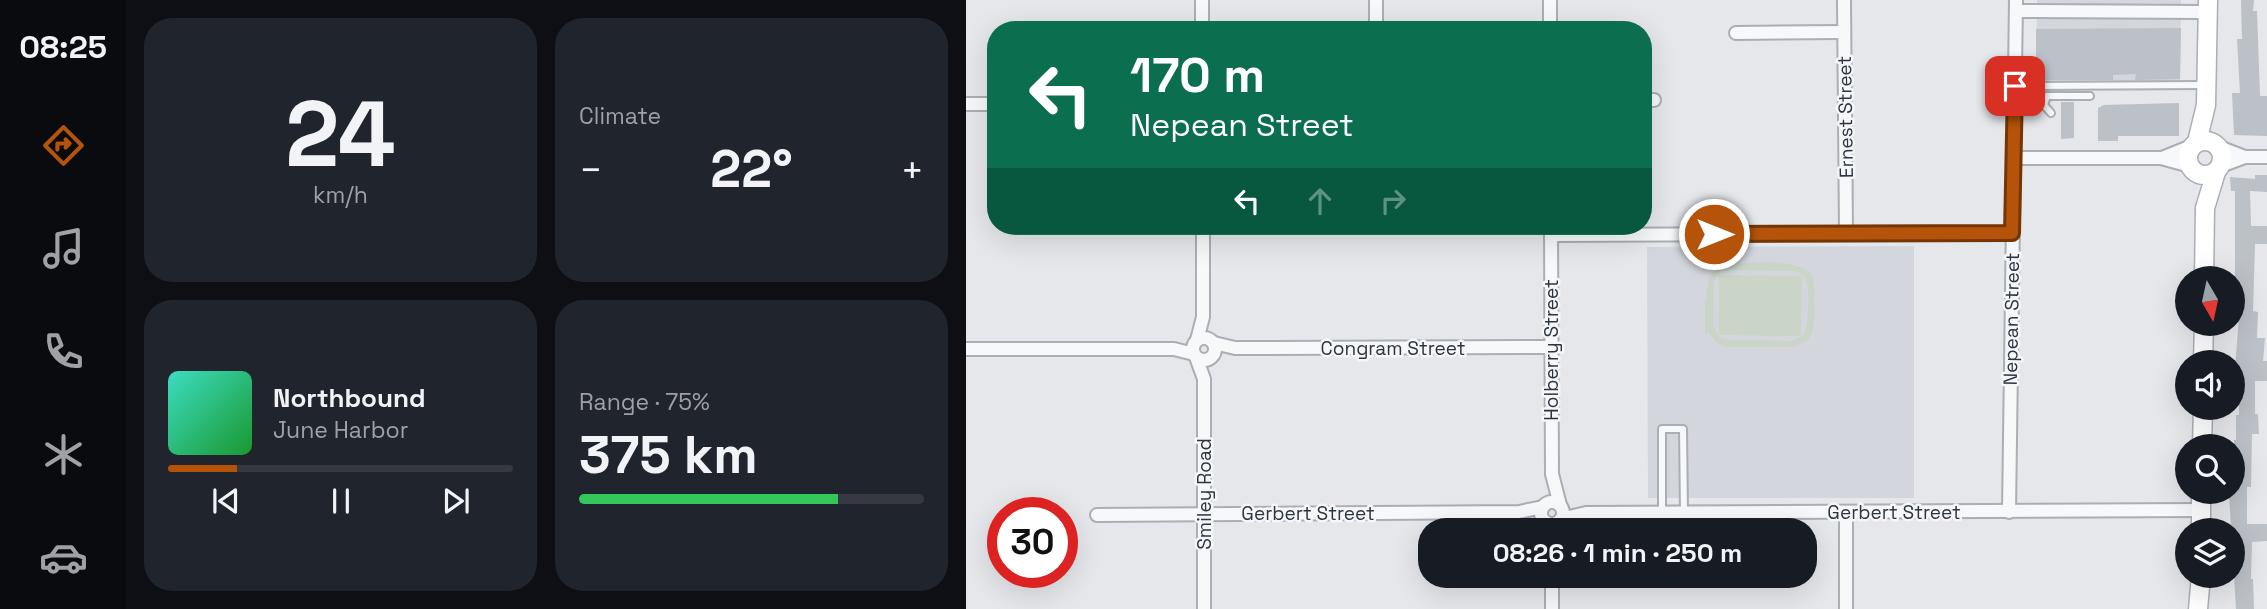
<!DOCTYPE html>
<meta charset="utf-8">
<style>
:root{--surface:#171b24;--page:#20242c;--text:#f1f3f6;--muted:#9ea1a6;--line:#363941;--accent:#b45309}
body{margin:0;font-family:"Space Grotesk",sans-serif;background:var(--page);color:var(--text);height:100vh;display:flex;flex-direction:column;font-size:26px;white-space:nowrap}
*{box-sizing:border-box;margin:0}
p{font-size:23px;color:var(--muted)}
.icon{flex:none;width:38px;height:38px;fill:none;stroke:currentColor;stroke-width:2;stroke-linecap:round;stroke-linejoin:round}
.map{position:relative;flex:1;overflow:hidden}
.drawer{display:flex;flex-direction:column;gap:18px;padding:18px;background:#0d0f14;width:840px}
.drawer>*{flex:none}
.top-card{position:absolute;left:21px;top:21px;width:665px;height:214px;border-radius:28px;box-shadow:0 7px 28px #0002;background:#0b6e4f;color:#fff;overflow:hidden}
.needle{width:46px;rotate:171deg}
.fabs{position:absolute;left:1209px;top:266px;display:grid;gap:14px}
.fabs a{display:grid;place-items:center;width:70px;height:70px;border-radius:50%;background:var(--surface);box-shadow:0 7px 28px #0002;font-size:35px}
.speed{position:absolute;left:21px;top:497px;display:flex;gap:14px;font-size:35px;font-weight:700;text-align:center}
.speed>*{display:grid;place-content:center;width:91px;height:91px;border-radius:50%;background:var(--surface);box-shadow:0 7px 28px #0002;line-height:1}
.speed .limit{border:10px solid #d22;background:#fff;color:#111}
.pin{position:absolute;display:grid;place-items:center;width:60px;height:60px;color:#fff;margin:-30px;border-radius:14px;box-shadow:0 4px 10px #0006}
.me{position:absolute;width:77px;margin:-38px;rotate:90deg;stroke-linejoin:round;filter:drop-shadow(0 0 5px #0008)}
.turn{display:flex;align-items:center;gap:24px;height:147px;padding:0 28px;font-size:32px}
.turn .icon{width:91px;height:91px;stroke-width:2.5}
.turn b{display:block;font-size:49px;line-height:60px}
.lanes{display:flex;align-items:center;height:66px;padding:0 28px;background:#0003;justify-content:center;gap:35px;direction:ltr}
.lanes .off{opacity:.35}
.big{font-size:52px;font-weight:700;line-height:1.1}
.drawer .tile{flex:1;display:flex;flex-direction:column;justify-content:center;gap:10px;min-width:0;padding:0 24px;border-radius:28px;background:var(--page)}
.drawer .dial{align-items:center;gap:0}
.dial b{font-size:91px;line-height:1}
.song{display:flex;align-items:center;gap:21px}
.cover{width:84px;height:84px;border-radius:10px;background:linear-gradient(135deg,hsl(170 70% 55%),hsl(130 70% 35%))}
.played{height:7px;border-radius:4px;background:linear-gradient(90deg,var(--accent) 20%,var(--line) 20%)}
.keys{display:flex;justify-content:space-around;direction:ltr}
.heat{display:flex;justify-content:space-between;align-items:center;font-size:38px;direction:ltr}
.charge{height:10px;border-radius:5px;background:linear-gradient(90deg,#34c759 75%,var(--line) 0)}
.drawer .tiles{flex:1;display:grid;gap:18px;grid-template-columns:repeat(2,1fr)}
.trip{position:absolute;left:452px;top:518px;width:399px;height:70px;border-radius:28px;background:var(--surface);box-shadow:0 7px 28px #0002;font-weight:700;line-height:70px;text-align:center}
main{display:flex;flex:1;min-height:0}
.dock{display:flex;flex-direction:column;width:126px;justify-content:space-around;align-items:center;background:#090b0e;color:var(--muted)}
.dock .icon{width:49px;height:49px}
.dock .on{color:var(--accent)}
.dock b{font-size:32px;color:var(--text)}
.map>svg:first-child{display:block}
.built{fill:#d3d6dc}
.green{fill:#cad4c7;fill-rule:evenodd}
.building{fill:#bcc0c7}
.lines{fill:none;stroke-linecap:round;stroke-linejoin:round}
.lane-casing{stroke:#aaaeb5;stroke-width:10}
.street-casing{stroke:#aaaeb5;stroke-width:16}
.secondary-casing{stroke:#aaaeb5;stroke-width:21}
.lane{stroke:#f7f8f9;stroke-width:6}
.street{stroke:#f7f8f9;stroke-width:12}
.secondary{stroke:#fff;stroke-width:18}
.route-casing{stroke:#753606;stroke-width:18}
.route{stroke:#b45309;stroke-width:12}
.labels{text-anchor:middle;stroke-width:5;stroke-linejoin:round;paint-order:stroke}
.street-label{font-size:19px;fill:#2e3542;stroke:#f4f6f8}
</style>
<main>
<nav class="dock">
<b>08:25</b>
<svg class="icon on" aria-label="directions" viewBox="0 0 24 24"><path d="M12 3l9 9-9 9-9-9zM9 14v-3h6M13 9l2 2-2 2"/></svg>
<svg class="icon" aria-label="music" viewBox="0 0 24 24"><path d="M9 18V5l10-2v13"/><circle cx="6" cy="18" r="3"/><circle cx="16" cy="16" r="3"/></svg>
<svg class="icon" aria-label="phone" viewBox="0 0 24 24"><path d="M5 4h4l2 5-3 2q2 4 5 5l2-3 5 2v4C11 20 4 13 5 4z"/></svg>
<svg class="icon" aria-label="climate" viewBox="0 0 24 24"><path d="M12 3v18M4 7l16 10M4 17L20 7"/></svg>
<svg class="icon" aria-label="car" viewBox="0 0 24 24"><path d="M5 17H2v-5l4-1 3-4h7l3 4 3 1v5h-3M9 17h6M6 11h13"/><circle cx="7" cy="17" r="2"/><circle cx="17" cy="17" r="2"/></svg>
</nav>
<section class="drawer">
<div class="tiles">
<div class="tile dial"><b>24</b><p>km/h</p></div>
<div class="tile"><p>Climate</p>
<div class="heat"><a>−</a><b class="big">22°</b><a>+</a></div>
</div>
<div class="tile">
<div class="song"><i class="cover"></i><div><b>Northbound</b><p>June Harbor</p></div></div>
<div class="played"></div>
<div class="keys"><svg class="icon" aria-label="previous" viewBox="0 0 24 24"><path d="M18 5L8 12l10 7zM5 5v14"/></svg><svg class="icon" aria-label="pause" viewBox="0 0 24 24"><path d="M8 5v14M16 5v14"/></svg><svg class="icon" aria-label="next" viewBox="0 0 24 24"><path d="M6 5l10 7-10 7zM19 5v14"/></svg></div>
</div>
<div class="tile"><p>Range · 75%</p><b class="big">375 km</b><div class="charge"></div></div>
</div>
</section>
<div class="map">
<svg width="1301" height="609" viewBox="0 0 1301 609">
<rect width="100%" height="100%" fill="#e5e7eb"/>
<g class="built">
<polygon points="1071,0 1215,0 1214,81 1070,82"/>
<polygon points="948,246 948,498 682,498 681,247"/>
</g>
<g class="green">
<path d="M763,263c20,1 73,-6 83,13 3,8 2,19 2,27 0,13 2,26 -6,37l-16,7h-65l-10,-4 -9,-11 -3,3v-35l2,-1c0,-17 1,-33 22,-36zM764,270l63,1c6,1 11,3 13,9 4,10 3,47 -3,56l-12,5 -63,-1 -8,-2 -7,-13 1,-44 7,-9z"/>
<polygon points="753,275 836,276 835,336 753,335"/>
</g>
<g class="building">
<polygon points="1275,0 1288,0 1287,11 1291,11 1294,96 1301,96 1301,136 1268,135 1266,93 1274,93 1271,39 1276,39"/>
<polygon points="1215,28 1214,79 1169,80 1170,74 1147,75 1147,80 1070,80 1070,29"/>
<polygon points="1095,102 1108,102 1108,138 1095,139"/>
<polygon points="1213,103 1213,136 1152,136 1152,141 1132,141 1132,108 1138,105"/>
<polygon points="1289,175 1301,175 1301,192 1284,191 1285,226 1301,226 1301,244 1289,244 1287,311 1292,312 1291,338 1299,338 1297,361 1301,361 1301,381 1289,381 1289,414 1292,414 1293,434 1286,434 1285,487 1281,487 1281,524 1301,524 1301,541 1286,542 1285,579 1287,579 1288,609 1270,609 1263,495 1268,495 1268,440 1270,440 1270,415 1273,415 1273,381 1268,381 1274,303 1271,303 1269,275 1269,191 1265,191 1264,177 1289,179"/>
</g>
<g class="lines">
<g class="lane-casing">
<g id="lane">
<polyline points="1049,86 1239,85"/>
<polyline points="1085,113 1078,105 1081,96 1124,96"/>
<polyline points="696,512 696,429 717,429 718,512"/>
</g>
</g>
<g class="street-casing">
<g id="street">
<polyline points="236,0 236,30"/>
<polyline points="410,0 410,30"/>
<polyline points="584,0 584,30"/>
<polyline points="878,0 880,233"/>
<polyline points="1050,11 1236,12"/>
<polyline points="770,33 878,32"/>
<polyline points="677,100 688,100"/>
<polyline points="0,104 30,104"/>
<polyline points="1253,147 1279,157"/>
<polyline points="1048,158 1195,158 1224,166"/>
<polyline points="1196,158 1228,145"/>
<polyline points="1255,166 1279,157 1301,157"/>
<polyline points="585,226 586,474 594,505"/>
<polyline points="585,235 1046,233"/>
<circle cx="238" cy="349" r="11"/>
<polyline points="231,340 237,317 237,226"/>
<polyline points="248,343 269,348 585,347"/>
<polyline points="0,349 208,349 228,354"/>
<polyline points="230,357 238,379 238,609"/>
<circle cx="586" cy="513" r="11"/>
<polyline points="880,512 880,609"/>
<polyline points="1043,512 1050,0"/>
<polyline points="131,515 553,512 577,507"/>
<polyline points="595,519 620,513 1235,510"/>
<polyline points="586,576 586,609"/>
</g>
</g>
<g class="secondary-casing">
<g id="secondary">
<circle cx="1239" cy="158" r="17"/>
<polyline points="1231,142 1240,105 1242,0"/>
<polyline points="1238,278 1239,208 1250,172"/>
<polyline points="1237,362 1238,324"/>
<polyline points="1236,446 1237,408"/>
<polyline points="1235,530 1235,492"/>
<polyline points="1232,609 1235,576"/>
</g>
</g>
<use href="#lane" class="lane"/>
<use href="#street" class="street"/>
<use href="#secondary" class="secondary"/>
</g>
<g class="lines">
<g class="route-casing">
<polyline id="route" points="748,234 1046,233 1049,86"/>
</g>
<use href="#route" class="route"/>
</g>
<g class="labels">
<g class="street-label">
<text transform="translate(879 117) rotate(-91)" y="7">Ernest Street</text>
<text transform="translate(1045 319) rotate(-89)" y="7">Nepean Street</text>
<text x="427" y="355">Congram Street</text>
<text transform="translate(585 350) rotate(-90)" y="7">Holberry Street</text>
<text transform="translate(238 494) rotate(-90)" y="7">Smiley Road</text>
<text x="928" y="519">Gerbert Street</text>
<text x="342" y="520">Gerbert Street</text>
</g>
</g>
</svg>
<div class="fabs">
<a><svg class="needle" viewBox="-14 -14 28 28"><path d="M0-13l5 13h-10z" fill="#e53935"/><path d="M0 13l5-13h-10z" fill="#9ea1a6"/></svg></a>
<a><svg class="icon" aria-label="sound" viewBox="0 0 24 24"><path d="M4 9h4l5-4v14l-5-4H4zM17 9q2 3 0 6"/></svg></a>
<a><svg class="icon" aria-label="search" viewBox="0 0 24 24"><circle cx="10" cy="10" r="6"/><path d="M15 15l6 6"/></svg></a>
<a><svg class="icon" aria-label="layers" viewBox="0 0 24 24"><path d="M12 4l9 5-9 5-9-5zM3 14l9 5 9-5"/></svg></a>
</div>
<div class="speed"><div class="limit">30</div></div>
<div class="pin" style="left:1049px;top:86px;background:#d93025"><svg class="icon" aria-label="arrive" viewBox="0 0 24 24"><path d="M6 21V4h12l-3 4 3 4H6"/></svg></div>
<svg class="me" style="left:748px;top:234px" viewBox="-20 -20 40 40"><circle r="17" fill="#b45309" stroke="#fff" stroke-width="3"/><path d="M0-11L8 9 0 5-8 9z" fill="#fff"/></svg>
<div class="trip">08:26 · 1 min · 250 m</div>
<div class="top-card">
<div class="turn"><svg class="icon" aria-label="left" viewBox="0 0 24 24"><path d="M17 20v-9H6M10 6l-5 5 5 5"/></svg><div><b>170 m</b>Nepean Street</div></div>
<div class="lanes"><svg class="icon" aria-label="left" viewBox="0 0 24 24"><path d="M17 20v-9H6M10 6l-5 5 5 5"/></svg><svg class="icon off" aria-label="ahead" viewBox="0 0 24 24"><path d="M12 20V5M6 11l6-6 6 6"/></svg><svg class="icon off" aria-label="right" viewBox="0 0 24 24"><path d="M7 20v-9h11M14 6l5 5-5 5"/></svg></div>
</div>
</div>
</main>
